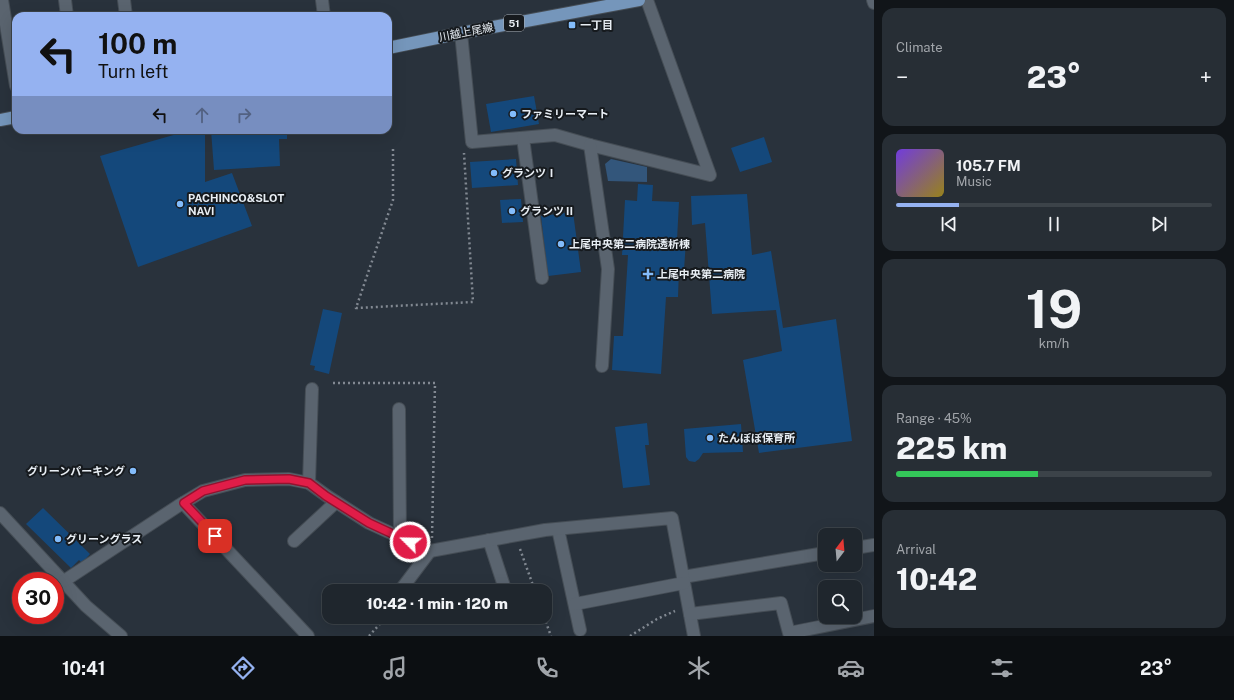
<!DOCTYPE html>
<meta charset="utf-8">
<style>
:root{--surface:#1f262d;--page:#272e35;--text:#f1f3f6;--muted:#a1a5aa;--line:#3c4349;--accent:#95b2f1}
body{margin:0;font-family:"Public Sans","Noto Sans JP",sans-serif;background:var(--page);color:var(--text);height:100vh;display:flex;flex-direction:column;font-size:15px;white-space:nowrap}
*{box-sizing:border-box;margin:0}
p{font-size:13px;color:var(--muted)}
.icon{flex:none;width:22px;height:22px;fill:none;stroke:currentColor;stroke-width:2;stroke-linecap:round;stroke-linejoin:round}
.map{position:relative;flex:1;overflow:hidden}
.drawer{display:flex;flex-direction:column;gap:8px;padding:8px;background:#111519;width:360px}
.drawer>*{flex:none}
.banner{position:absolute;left:12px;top:12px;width:380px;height:122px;border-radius:12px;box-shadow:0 4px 16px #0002,0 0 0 1px var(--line);background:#95b2f1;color:#111;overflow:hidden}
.needle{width:26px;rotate:16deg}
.fabs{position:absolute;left:818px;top:528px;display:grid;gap:8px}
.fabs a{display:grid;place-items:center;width:44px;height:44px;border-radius:8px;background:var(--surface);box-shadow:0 4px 16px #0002,0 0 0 1px var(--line);font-size:20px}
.speed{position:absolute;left:12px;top:572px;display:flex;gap:8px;font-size:20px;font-weight:700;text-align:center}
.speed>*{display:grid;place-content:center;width:52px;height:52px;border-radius:50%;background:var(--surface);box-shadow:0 4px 16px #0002,0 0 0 1px var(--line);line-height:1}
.speed .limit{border:6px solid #d22;background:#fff;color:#111}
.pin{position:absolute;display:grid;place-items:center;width:34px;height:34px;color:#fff;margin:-17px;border-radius:8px;box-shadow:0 2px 6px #0006}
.me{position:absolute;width:44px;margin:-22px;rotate:293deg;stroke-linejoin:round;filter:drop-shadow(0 0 3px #0008)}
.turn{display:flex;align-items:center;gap:14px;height:84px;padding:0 20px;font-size:18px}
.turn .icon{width:52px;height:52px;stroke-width:2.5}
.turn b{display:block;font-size:28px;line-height:34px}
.lanes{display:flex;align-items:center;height:38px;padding:0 20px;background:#0003;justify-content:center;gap:20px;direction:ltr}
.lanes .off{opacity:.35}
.big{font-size:30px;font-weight:800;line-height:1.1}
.drawer .card{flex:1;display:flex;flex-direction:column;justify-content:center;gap:6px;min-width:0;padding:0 14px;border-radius:12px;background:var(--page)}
.drawer .dial{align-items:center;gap:0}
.dial b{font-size:52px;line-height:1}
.song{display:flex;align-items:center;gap:12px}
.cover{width:48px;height:48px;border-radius:6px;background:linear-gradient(135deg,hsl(260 70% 55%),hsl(50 70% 35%))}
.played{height:4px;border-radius:2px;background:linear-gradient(90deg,var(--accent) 20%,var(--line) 20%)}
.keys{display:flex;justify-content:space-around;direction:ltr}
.heat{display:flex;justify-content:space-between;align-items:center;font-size:22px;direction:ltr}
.charge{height:6px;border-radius:3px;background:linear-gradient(90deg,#34c759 45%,var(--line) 0)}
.trip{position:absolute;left:322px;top:584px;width:230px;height:40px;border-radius:12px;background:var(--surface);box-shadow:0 4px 16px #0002,0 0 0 1px var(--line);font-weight:800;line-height:40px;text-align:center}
.tabs{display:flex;height:64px;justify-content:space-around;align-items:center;background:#0c0f12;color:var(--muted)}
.tabs .icon{width:28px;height:28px}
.tabs .on{color:var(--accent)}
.tabs b{font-size:18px;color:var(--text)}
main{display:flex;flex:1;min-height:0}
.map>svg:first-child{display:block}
.green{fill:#33567b}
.building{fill:#14487b}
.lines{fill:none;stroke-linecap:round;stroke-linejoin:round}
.street-casing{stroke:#454d55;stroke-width:14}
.primary-casing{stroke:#454d55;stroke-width:14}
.path{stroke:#828992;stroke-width:2.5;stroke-dasharray:2 3;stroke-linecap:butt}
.street{stroke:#5a646f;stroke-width:12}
.primary{stroke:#7596bb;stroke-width:12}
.route-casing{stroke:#92132f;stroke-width:10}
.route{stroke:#e11d48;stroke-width:7}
.poi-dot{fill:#83bcfb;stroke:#161a1e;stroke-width:1.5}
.labels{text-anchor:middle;stroke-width:4;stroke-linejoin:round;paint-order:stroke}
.shield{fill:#161a1e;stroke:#a9aeb4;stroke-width:1}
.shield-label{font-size:10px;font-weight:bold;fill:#e8eef4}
.poi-label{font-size:11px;font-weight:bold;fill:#e8eef4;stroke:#161a1e;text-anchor:start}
.street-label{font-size:11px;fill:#e8eef4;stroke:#161a1e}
</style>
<main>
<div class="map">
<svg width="874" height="636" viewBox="0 0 874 636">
<rect width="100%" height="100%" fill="#29323c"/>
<polygon class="green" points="611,159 647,167 647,182 608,181 605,164"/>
<g class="building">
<polygon points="534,96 539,124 491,132 486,104"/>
<polygon points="191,130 205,130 205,182 232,173 252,226 138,267 100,156"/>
<polygon points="211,130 287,130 287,139 279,139 280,166 214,170"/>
<polygon points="764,137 772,162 740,172 731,148"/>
<polygon points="516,159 518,185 472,188 470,162"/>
<polygon points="638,184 653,185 652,201 679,202 677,240 686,241 684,270 679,269 678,297 666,297 661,374 612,370 614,336 623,336 628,255 622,255 625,200 637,201"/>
<polygon points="747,194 752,255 771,251 783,328 836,319 852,441 759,453 743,360 782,351 776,310 712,314 705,223 692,225 691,196"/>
<polygon points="521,199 523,222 502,223 500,200"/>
<polygon points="573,212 581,272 548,276 541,216"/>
<polygon points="323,309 342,313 329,374 314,370 315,366 310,365"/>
<polygon points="647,423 649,445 645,445 650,485 623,488 615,427"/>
<polygon points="741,424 743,452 703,453 699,459 695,462 689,461 686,457 684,429"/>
<polygon points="43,508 90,554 82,563 79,560 71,568 26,524"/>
</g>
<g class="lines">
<g class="street-casing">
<g id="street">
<polyline points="2,0 16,86"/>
<polyline points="65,0 67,16"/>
<polyline points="124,0 126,16"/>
<polyline points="322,0 324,16"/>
<polyline points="873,0 874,3"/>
<polyline points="461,33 472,142 555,135 590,145 710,175 647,0"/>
<polyline points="523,138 542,278"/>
<polyline points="590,145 608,269 602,366"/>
<polyline points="399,409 400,538"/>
<polyline points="309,483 312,389"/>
<polyline points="183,503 308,636"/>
<polyline points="0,513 86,606 121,636"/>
<polyline points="558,529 580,630"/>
<polyline points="489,540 504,586"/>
<polyline points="294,541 336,502"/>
<polyline points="855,548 874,545"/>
<polyline points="683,577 825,553"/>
<polyline points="64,581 178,506 203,491 245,480 289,479 309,483 327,496 369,523 430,551 545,530 672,518 694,636"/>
<polyline points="400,591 430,551"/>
<polyline points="575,604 684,583"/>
<polyline points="690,614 781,603 789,633 874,616"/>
</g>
</g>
<g class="primary-casing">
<g id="primary">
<polyline points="388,48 461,33 639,0"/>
<polyline points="0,120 16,117"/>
</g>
</g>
<g class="path">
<polyline points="393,149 393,200 356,308 473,302 464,153"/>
<polyline points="333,383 435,383 432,538"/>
<polyline points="520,549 535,591"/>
<polyline points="544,617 551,636"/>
<polyline points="369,636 386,617"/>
<polyline points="630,636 657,619 675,611"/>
</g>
<use href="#street" class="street"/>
<use href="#primary" class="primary"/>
</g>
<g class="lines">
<g class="route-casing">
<polyline id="route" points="215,536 184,503 203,491 245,480 289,479 309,483 326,496 369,523 410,542"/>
</g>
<use href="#route" class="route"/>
</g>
<g class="poi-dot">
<rect x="568" y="21" width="8" height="8" rx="2"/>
<circle cx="513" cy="114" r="4"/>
<circle cx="494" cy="173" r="4"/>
<circle cx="180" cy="204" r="4"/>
<circle cx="512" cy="211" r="4"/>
<circle cx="561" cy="244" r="4"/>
<path d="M646 268h4v4h4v4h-4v4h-4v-4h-4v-4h4z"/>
<circle cx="710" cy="438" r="4"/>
<circle cx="133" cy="471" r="4"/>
<circle cx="58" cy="539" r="4"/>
</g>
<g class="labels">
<rect class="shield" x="504" y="15" width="20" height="16" rx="3"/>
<g class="shield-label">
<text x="514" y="27">51</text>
</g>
<g class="poi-label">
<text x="580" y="29">一丁目</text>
<text x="521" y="118">ファミリーマート</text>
<text x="502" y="177">グランツⅠ</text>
<text x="188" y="202">PACHINCO&amp;SLOT<tspan x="188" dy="13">NAVI</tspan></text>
<text x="520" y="215">グランツⅡ</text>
<text x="569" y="248">上尾中央第二病院透析棟</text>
<text x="657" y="278">上尾中央第二病院</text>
<text x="718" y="442">たんぽぽ保育所</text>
<text x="125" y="475" text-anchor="end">グリーンパーキング</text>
<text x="66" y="543">グリーングラス</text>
</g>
<g class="street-label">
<text transform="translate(466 32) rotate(-11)" y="4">川越上尾線</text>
</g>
</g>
</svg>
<div class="fabs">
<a><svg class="needle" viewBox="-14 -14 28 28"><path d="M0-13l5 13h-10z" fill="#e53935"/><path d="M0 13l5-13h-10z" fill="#a1a5aa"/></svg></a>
<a><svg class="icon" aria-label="search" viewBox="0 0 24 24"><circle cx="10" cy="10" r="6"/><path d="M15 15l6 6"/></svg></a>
</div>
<div class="speed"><div class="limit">30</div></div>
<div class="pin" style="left:215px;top:536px;background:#d93025"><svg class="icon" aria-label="arrive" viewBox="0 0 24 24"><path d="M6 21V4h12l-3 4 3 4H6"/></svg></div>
<svg class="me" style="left:410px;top:542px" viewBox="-20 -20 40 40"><circle r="17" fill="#e11d48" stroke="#fff" stroke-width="3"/><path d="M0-11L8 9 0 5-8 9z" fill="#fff"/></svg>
<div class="trip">10:42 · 1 min · 120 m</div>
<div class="banner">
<div class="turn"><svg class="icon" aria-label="left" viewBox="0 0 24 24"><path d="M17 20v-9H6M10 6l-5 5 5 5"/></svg><div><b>100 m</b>Turn left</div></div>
<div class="lanes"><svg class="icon" aria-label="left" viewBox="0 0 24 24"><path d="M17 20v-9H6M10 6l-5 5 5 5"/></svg><svg class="icon off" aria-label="ahead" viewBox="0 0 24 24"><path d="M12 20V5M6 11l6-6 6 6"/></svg><svg class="icon off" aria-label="right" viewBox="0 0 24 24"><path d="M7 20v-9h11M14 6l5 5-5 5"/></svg></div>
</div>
</div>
<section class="drawer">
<div class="card"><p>Climate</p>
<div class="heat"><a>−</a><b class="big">23°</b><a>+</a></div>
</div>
<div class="card">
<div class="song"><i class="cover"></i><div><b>105.7 FM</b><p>Music</p></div></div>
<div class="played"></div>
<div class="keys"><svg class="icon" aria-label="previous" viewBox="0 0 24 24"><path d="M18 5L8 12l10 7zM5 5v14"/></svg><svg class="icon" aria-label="pause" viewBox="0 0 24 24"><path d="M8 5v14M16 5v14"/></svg><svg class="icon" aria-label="next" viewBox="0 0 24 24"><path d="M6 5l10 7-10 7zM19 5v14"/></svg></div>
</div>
<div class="card dial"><b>19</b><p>km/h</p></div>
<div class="card"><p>Range · 45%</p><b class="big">225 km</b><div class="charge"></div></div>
<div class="card"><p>Arrival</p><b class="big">10:42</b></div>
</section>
</main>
<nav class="tabs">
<b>10:41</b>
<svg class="icon on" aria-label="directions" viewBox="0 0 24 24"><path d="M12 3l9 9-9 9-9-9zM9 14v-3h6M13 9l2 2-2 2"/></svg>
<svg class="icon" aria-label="music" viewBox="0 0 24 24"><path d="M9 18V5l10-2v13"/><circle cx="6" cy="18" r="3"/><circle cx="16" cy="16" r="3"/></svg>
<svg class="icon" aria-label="phone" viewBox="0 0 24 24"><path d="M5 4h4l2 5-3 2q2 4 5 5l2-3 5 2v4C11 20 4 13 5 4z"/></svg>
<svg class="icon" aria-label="climate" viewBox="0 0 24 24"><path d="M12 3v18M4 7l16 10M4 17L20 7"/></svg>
<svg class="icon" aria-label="car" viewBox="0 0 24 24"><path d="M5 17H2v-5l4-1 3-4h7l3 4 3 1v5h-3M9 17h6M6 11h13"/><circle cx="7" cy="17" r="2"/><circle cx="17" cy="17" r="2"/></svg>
<svg class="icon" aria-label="filters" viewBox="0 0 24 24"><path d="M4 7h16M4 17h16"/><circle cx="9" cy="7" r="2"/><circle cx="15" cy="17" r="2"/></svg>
<b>23°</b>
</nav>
